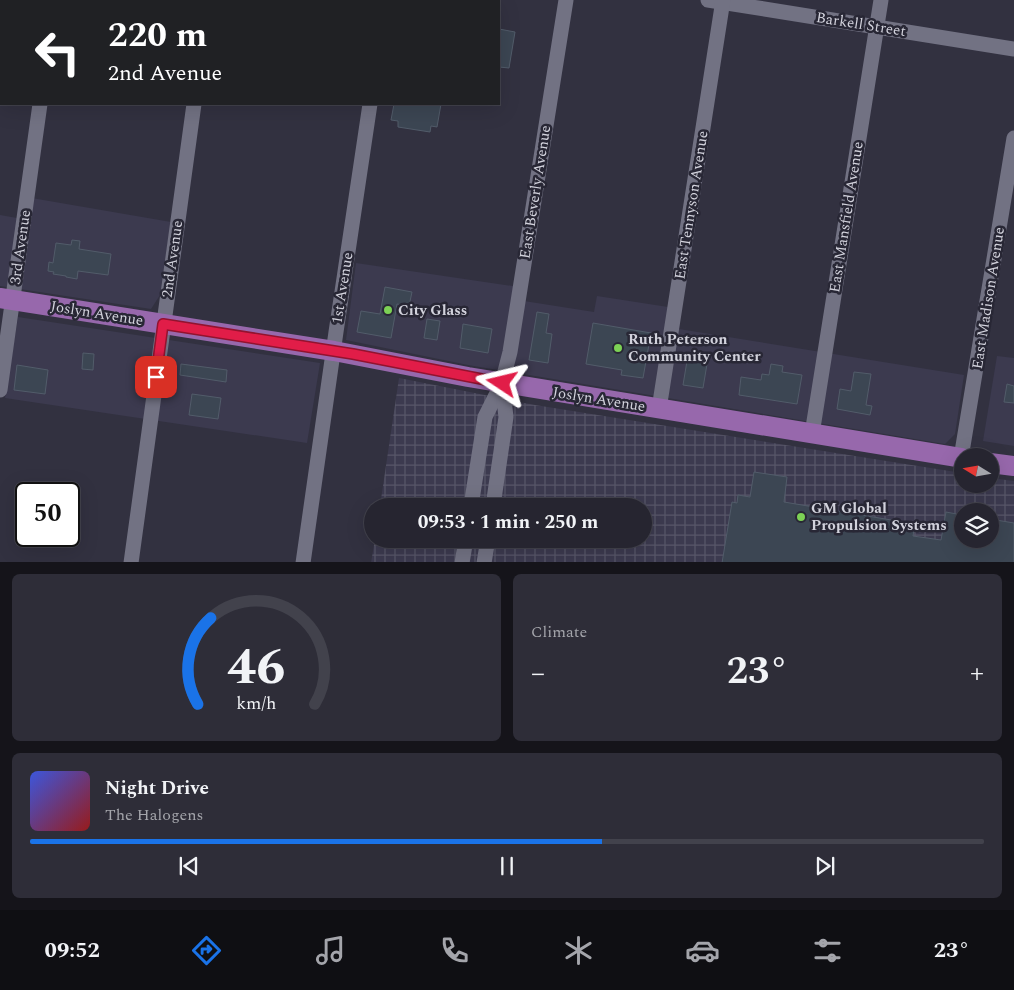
<!DOCTYPE html>
<meta charset="utf-8">
<style>
:root{--surface:#262530;--page:#2e2d38;--text:#f1f3f6;--muted:#a4a5ab;--line:#42424c;--accent:#1a73e8}
body{margin:0;font-family:Spectral,serif;background:var(--page);color:var(--text);height:100vh;display:flex;flex-direction:column;font-size:19px;white-space:nowrap}
*{box-sizing:border-box;margin:0}
p{font-size:16px;color:var(--muted)}
.icon{flex:none;width:28px;height:28px;fill:none;stroke:currentColor;stroke-width:2;stroke-linecap:round;stroke-linejoin:round}
.map{position:relative;height:562px;overflow:hidden}
.panel{display:flex;flex-direction:column;gap:12px;padding:12px;background:#15141a;flex:1}
.panel>*{flex:none}
.hud{position:absolute;left:0px;top:0px;width:500px;height:105px;box-shadow:0 5px 20px #0002,0 0 0 1px var(--line);background:#202124;color:#fff;overflow:hidden}
.needle{width:32px;rotate:281deg}
.buttons{position:absolute;left:954px;top:448px;display:grid;gap:10px}
.buttons a{display:grid;place-items:center;width:45px;height:45px;border-radius:50%;background:var(--surface);box-shadow:0 5px 20px #0002,0 0 0 1px var(--line);font-size:25px}
.speed{position:absolute;left:15px;top:482px;display:flex;gap:10px;font-size:25px;font-weight:700;text-align:center}
.speed>*{display:grid;place-content:center;width:65px;height:65px;border-radius:50%;background:var(--surface);box-shadow:0 5px 20px #0002,0 0 0 1px var(--line);line-height:1}
.speed .limit{border:2px solid #111;border-radius:8px;background:#fff;color:#111}
.pin{position:absolute;display:grid;place-items:center;width:42px;height:42px;color:#fff;margin:-21px;border-radius:10px;box-shadow:0 2px 8px #0006}
.me{position:absolute;width:55px;margin:-28px;rotate:280deg;stroke-linejoin:round;filter:drop-shadow(0 0 4px #0008)}
.turn{display:flex;align-items:center;gap:18px;height:105px;padding:0 25px;font-size:22px}
.turn .icon{width:65px;height:65px;stroke-width:2.5}
.turn b{display:block;font-size:35px;line-height:42px}
.big{font-size:38px;font-weight:700;line-height:1.1}
.panel .card{flex:1;display:flex;flex-direction:column;justify-content:center;gap:8px;min-width:0;padding:0 18px;border-radius:8px;background:var(--page)}
.panel .dial{align-items:center;gap:0}
.dial svg{height:130px;overflow:visible;fill:none;stroke:var(--line);stroke-width:7;stroke-linecap:round;text-anchor:middle}
.dial text{fill:var(--text);stroke:none}
.song{display:flex;align-items:center;gap:15px}
.cover{width:60px;height:60px;border-radius:8px;background:linear-gradient(135deg,hsl(230 70% 55%),hsl(0 70% 35%))}
.played{height:5px;border-radius:2px;background:linear-gradient(90deg,var(--accent) 60%,var(--line) 60%)}
.keys{display:flex;justify-content:space-around;direction:ltr}
.heat{display:flex;justify-content:space-between;align-items:center;font-size:28px;direction:ltr}
.panel .tiles{flex:1;display:grid;gap:12px;grid-template-columns:1fr 1fr}
.card:last-child{grid-column:span 2}
.trip{position:absolute;left:364px;top:498px;width:288px;height:50px;border-radius:25px;background:var(--surface);box-shadow:0 5px 20px #0002,0 0 0 1px var(--line);font-weight:700;line-height:50px;text-align:center}
.dock{display:flex;height:80px;justify-content:space-around;align-items:center;background:#0f0f13;color:var(--muted)}
.dock .icon{width:35px;height:35px}
.dock .on{color:var(--accent)}
.dock b{font-size:22px;color:var(--text)}
.map>svg:first-child{display:block}
.built{fill:#3c3a4f}
.industrial{fill:url(#industrial-grid);fill-rule:evenodd}
.building{fill:#3c4653;stroke:#525c6a}
.lines{fill:none;stroke-linecap:round;stroke-linejoin:round}
.minor{stroke:#727283;stroke-width:15}
.major{stroke:#9768ac;stroke-width:20}
.route-casing{stroke:#92132f;stroke-width:12}
.route{stroke:#e11d48;stroke-width:9}
.poi-dot{fill:#7cd155;stroke:#282735;stroke-width:2}
.labels{text-anchor:middle;stroke-width:5;stroke-linejoin:round;paint-order:stroke}
.street-label{font-size:15px;fill:#d2d2dc;stroke:#282735}
.poi-label{font-size:15px;font-weight:bold;fill:#d2d2dc;stroke:#282735;text-anchor:start}
</style>
<div class="map">
<svg width="1014" height="563" viewBox="0 0 1014 563">
<defs>
<pattern id="industrial-grid" width="8" height="8" patternUnits="userSpaceOnUse" patternTransform="scale(1.25)"><rect width="8" height="8" fill="#3c3a4f"/><path d="M0 4h8M4 0v8" fill="none" stroke="#575668"/></pattern>
</defs>
<rect width="100%" height="100%" fill="#323140"/>
<g class="built">
<polygon points="20,196 171,222 160,295 151,309 0,286 0,215 17,218"/>
<polygon points="356,263 526,288 524,301 594,312 597,296 681,309 679,329 964,375 955,434 945,444 468,365 346,340"/>
<polygon points="18,317 320,363 307,443 5,398"/>
<polygon points="997,356 1014,358 1014,446 983,441"/>
</g>
<path class="industrial" d="M399,378l136,27 427,68v11h28v-6l24,3v81l-643,1 4,-24h267v-33h-262zM962,511h28v28h-28z"/>
<g class="building">
<polygon points="499,29 515,32 509,68 499,67"/>
<polygon points="394,104 441,104 437,127 431,126 430,132 398,127 398,121 391,120"/>
<polygon points="72,240 80,241 79,249 111,254 108,275 78,271 77,279 66,277 66,276 53,274 54,272 48,271 49,262 53,263 56,243 71,245"/>
<polygon points="385,287 412,292 409,306 397,304 391,338 357,332 361,311 380,314"/>
<polygon points="537,312 549,314 546,333 552,334 548,363 529,360"/>
<polygon points="427,319 440,321 437,340 424,338"/>
<polygon points="593,323 651,333 643,378 621,375 622,370 586,364"/>
<polygon points="463,324 492,329 488,353 460,348"/>
<polygon points="83,353 94,354 93,370 82,369"/>
<polygon points="688,355 708,358 703,388 683,385"/>
<polygon points="181,364 227,370 226,382 180,375"/>
<polygon points="771,364 783,366 782,372 802,375 797,404 739,395 741,377 761,380 762,374 769,375"/>
<polygon points="17,365 48,370 45,394 14,390"/>
<polygon points="854,372 871,374 866,405 872,406 870,415 837,409 840,389 851,391"/>
<polygon points="1007,384 1014,386 1014,403 1004,402"/>
<polygon points="192,394 221,398 218,419 189,415"/>
<polygon points="754,472 787,477 784,502 915,524 913,536 941,540 946,512 962,515 962,539 990,539 990,519 1014,523 1014,563 722,563 732,502 737,503 738,495 750,497"/>
</g>
<g class="lines">
<g class="minor">
<polyline points="708,0 1014,49"/>
<polyline points="54,1 54,0"/>
<polyline points="208,1 208,0"/>
<polyline points="385,1 386,0"/>
<polyline points="0,390 40,104"/>
<polyline points="659,409 723,0"/>
<polyline points="812,434 881,0"/>
<polyline points="961,458 1014,138"/>
<polyline points="471,506 485,417 502,383 510,352 566,0"/>
<polyline points="493,506 506,417 502,383"/>
<polyline points="131,563 194,104"/>
<polyline points="303,563 336,332 370,104"/>
<polyline points="462,563 466,539"/>
<polyline points="484,563 488,539"/>
</g>
<g class="major">
<polyline points="0,298 334,351 468,377 962,458"/>
<polyline points="990,463 1014,466"/>
</g>
</g>
<g class="lines">
<g class="route-casing">
<polyline id="route" points="156,377 163,324 353,354 502,383"/>
</g>
<use href="#route" class="route"/>
</g>
<g class="poi-dot">
<circle cx="388" cy="310" r="5"/>
<circle cx="618" cy="348" r="5"/>
<circle cx="801" cy="517" r="5"/>
</g>
<g class="labels">
<g class="street-label">
<text transform="translate(861 24) rotate(9)" y="5">Barkell Street</text>
<text transform="translate(535 192) rotate(-81)" y="5">East Beverly Avenue</text>
<text transform="translate(691 205) rotate(-81)" y="5">East Tennyson Avenue</text>
<text transform="translate(846 217) rotate(-81)" y="5">East Mansfield Avenue</text>
<text transform="translate(20 247) rotate(-82)" y="5">3rd Avenue</text>
<text transform="translate(172 259) rotate(-82)" y="5">2nd Avenue</text>
<text transform="translate(342 288) rotate(-81)" y="5">1st Avenue</text>
<text transform="translate(988 298) rotate(-81)" y="5">East Madison Avenue</text>
<text transform="translate(97 313) rotate(9)" y="5">Joslyn Avenue</text>
<text transform="translate(599 399) rotate(9)" y="5">Joslyn Avenue</text>
</g>
<g class="poi-label">
<text x="398" y="315">City Glass</text>
<text x="628" y="344">Ruth Peterson<tspan x="628" dy="17">Community Center</tspan></text>
<text x="811" y="513">GM Global<tspan x="811" dy="17">Propulsion Systems</tspan></text>
</g>
</g>
</svg>
<div class="buttons">
<a><svg class="needle" viewBox="-14 -14 28 28"><path d="M0-13l5 13h-10z" fill="#e53935"/><path d="M0 13l5-13h-10z" fill="#a4a5ab"/></svg></a>
<a><svg class="icon" aria-label="layers" viewBox="0 0 24 24"><path d="M12 4l9 5-9 5-9-5zM3 14l9 5 9-5"/></svg></a>
</div>
<div class="speed"><div class="limit">50</div></div>
<div class="pin" style="left:156px;top:377px;background:#d93025"><svg class="icon" aria-label="arrive" viewBox="0 0 24 24"><path d="M6 21V4h12l-3 4 3 4H6"/></svg></div>
<svg class="me" style="left:502px;top:383px" viewBox="-20 -20 40 40"><path d="M0-17L14 15 0 8-14 15z" fill="#e11d48" stroke="#fff" stroke-width="4"/></svg>
<div class="trip">09:53 · 1 min · 250 m</div>
<div class="hud">
<div class="turn"><svg class="icon" aria-label="left" viewBox="0 0 24 24"><path d="M17 20v-9H6M10 6l-5 5 5 5"/></svg><div><b>220 m</b>2nd Avenue</div></div>
</div>
</div>
<section class="panel">
<div class="tiles">
<div class="card dial"><svg viewBox="0 0 100 80">
<path d="M14 69A42 42 0 1 1 86 69"/>
<path d="M14 69A42 42 0 0 1 22 16" stroke="#1a73e8"/>
<text x="50" y="56" font-size="32" font-weight="700">46</text>
<text x="50" y="72" font-size="11">km/h</text>
</svg></div>
<div class="card"><p>Climate</p>
<div class="heat"><a>−</a><b class="big">23°</b><a>+</a></div>
</div>
<div class="card">
<div class="song"><i class="cover"></i><div><b>Night Drive</b><p>The Halogens</p></div></div>
<div class="played"></div>
<div class="keys"><svg class="icon" aria-label="previous" viewBox="0 0 24 24"><path d="M18 5L8 12l10 7zM5 5v14"/></svg><svg class="icon" aria-label="pause" viewBox="0 0 24 24"><path d="M8 5v14M16 5v14"/></svg><svg class="icon" aria-label="next" viewBox="0 0 24 24"><path d="M6 5l10 7-10 7zM19 5v14"/></svg></div>
</div>
</div>
</section>
<nav class="dock">
<b>09:52</b>
<svg class="icon on" aria-label="directions" viewBox="0 0 24 24"><path d="M12 3l9 9-9 9-9-9zM9 14v-3h6M13 9l2 2-2 2"/></svg>
<svg class="icon" aria-label="music" viewBox="0 0 24 24"><path d="M9 18V5l10-2v13"/><circle cx="6" cy="18" r="3"/><circle cx="16" cy="16" r="3"/></svg>
<svg class="icon" aria-label="phone" viewBox="0 0 24 24"><path d="M5 4h4l2 5-3 2q2 4 5 5l2-3 5 2v4C11 20 4 13 5 4z"/></svg>
<svg class="icon" aria-label="climate" viewBox="0 0 24 24"><path d="M12 3v18M4 7l16 10M4 17L20 7"/></svg>
<svg class="icon" aria-label="car" viewBox="0 0 24 24"><path d="M5 17H2v-5l4-1 3-4h7l3 4 3 1v5h-3M9 17h6M6 11h13"/><circle cx="7" cy="17" r="2"/><circle cx="17" cy="17" r="2"/></svg>
<svg class="icon" aria-label="filters" viewBox="0 0 24 24"><path d="M4 7h16M4 17h16"/><circle cx="9" cy="7" r="2"/><circle cx="15" cy="17" r="2"/></svg>
<b>23°</b>
</nav>
